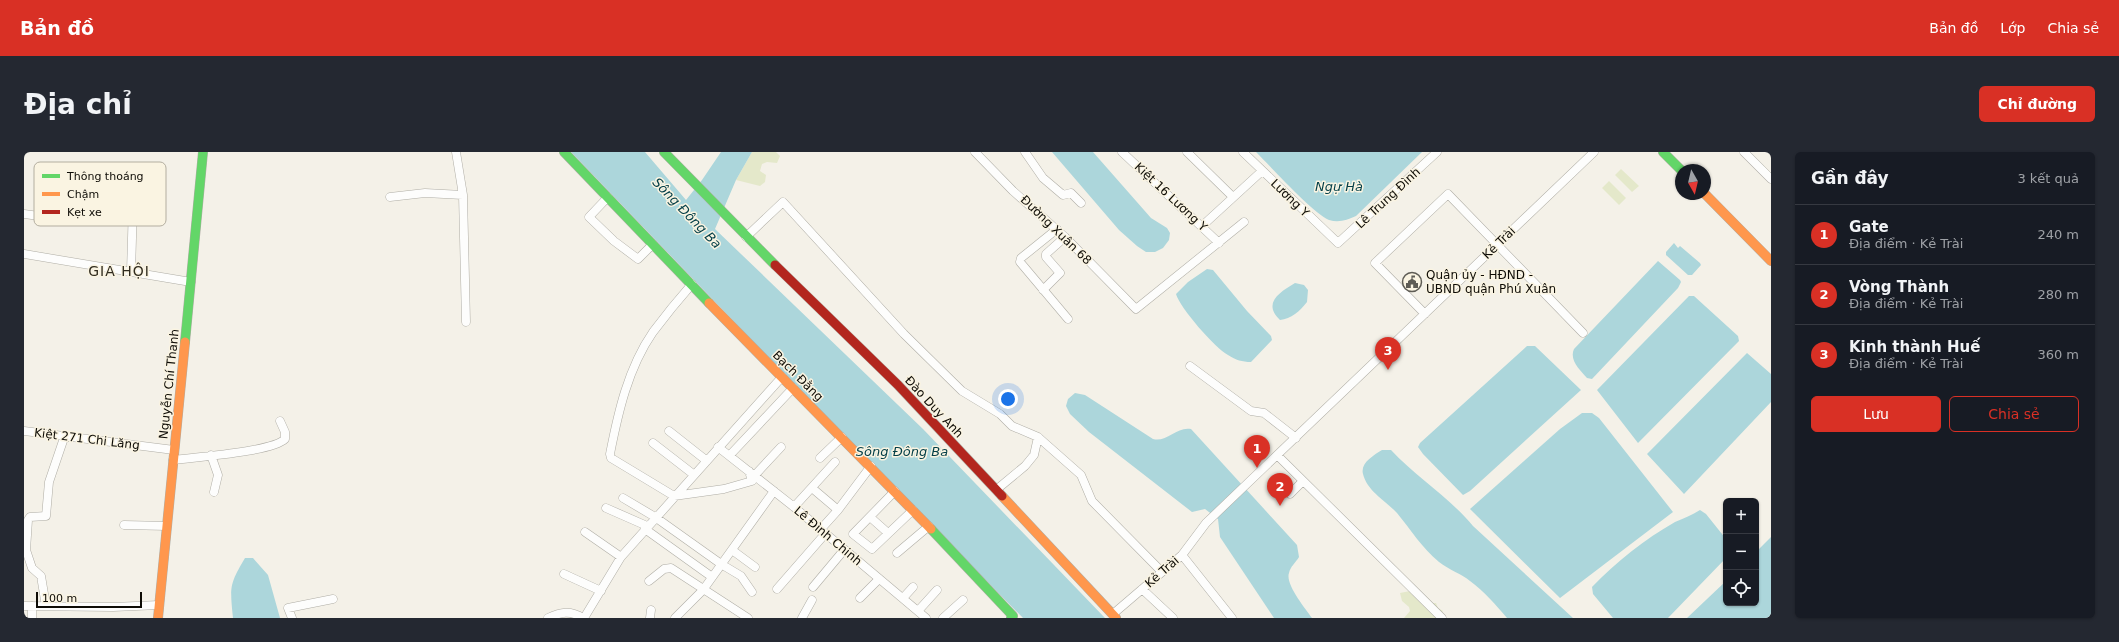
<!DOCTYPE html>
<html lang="vi">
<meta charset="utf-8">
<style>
body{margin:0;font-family:"DejaVu Sans",sans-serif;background:#242831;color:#f1f3f6}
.controls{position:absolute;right:12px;bottom:12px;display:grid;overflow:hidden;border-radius:6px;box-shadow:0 1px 3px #0004}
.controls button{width:36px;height:36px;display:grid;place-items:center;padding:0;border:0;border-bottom:1px solid #363941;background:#171b24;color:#f1f3f6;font:20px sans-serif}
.compass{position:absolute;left:1651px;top:12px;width:36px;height:36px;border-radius:50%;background:#171b24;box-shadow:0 1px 3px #0004;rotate:172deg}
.scale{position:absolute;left:12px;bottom:10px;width:106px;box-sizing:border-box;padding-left:4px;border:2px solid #0e0c06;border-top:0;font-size:11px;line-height:14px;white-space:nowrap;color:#0e0c06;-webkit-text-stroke:3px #faf4e2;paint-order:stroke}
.you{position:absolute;left:984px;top:247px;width:14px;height:14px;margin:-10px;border:3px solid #fff;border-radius:50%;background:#1a73e8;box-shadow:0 0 0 6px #1a73e833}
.badge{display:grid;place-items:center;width:26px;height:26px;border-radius:50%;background:#d93025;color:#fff;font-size:13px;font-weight:700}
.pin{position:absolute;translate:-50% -33px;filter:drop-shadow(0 1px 2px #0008)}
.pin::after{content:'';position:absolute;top:21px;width:14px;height:12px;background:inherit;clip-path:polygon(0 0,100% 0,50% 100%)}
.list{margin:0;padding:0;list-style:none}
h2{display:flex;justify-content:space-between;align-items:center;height:52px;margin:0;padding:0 16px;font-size:17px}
h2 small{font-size:13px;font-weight:400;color:#9ea1a6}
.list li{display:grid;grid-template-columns:26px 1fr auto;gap:12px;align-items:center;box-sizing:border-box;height:60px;padding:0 16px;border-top:1px solid #363941}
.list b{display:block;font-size:15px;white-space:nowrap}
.list p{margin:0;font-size:13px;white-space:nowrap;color:#9ea1a6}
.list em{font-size:13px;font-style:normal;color:#9ea1a6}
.actions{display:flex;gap:8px;padding:12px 16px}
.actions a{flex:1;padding:9px 0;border:1px solid #d93025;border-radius:6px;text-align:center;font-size:14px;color:#d93025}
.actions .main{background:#d93025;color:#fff}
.icon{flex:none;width:22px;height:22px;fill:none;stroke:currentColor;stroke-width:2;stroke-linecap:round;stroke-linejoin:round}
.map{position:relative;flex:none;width:1747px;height:466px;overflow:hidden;border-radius:6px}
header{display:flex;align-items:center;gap:24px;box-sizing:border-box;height:56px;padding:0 20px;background:#d93025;color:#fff}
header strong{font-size:19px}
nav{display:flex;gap:22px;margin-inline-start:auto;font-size:14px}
.intro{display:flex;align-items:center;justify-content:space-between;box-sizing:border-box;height:96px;padding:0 24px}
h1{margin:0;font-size:28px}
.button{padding:10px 18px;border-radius:6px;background:#d93025;color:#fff;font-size:14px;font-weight:700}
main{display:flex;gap:24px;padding:0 24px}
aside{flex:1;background:#171b24;border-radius:6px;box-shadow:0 1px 3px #0004}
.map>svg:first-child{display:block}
.green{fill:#e4e8ca}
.water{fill:#acd6db}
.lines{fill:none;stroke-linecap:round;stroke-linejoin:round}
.street-casing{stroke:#afada5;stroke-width:9}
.fast-casing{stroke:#afada5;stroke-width:10}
.slow-casing{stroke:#afada5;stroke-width:10}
.jam-casing{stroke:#afada5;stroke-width:10}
.street{stroke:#fdfdfc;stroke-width:8}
.fast{stroke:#63d668;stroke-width:9}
.slow{stroke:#ff974d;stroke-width:9}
.jam{stroke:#b3261e;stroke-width:9}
.labels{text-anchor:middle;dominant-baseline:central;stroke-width:3;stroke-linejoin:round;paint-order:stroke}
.street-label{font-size:12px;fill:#0e0c06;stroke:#faf4e2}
.poi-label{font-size:12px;fill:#0e0c06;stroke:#faf4e2;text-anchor:start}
.water-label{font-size:13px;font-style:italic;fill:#033f48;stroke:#faf4e2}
.quarter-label{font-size:14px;letter-spacing:1px;fill:#312c1f;stroke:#faf4e2}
.key{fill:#faf4e2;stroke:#b3aea0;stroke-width:1}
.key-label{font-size:11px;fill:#0e0c06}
</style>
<header>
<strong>Bản đồ</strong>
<nav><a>Bản đồ</a><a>Lớp</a><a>Chia sẻ</a></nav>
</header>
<div class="intro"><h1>Địa chỉ</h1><a class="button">Chỉ đường</a></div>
<main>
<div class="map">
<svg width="1747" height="466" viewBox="0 0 1747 466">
<rect width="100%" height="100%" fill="#f4f1e8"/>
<path class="green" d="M 728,0 L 752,0 L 756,4 L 753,11 L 743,10 L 738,12 L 736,19 L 742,23 L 741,30 L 736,34 L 712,28 Z
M 1597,17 L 1615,34 L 1608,40 L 1591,23 Z
M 1585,29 L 1602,46 L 1595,53 L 1578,36 Z
M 1386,439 L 1403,451 L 1412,451 L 1414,456 L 1419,459 L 1414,466 L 1380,466 L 1386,459 L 1385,455 L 1378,449 L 1376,441 Z"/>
<path class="water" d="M 547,0 L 621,0 L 662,48 L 678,28 L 697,0 L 728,0 L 712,28 L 691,77 L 899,277 L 1081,466 L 999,466 L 799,262 Z
M 1028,0 L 1069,0 L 1127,66 L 1143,76 L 1146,81 L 1145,88 L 1139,96 L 1131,100 L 1122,100 L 1113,94 L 1095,78 Z
M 1232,0 L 1398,0 L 1332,64 C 1323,68 1315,71 1305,68 C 1289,61 1247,15 1232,0 Z
M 1650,91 L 1654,96 L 1656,94 L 1676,111 L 1677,113 L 1668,123 L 1664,123 L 1642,103 L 1642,100 Z
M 1634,109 L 1656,128 L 1657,130 L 1654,136 L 1568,227 L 1563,226 C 1556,218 1545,208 1550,197 Z
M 1183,117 L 1189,118 L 1223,159 L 1247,184 L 1248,188 L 1227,210 C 1218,210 1212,208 1204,203 C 1191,196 1156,156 1152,142 L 1164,130 Z
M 1271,131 L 1280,133 L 1284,138 L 1283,150 C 1276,159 1267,167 1256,168 C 1238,151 1256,140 1271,131 Z
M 1665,144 L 1670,144 L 1714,184 L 1715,189 L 1614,291 L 1573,238 Z
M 1503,194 L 1511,194 L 1557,238 L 1446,339 L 1439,343 L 1399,302 L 1394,295 L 1396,291 Z
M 1723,201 L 1747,222 L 1747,250 L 1660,342 L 1623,302 Z
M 1051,241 L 1061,243 L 1129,287 C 1142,291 1153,274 1167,277 L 1273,393 L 1275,405 C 1272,410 1266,415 1265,421 C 1261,432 1281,456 1288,466 L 1250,466 L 1196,385 L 1194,367 L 1181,357 L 1168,360 L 1065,280 L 1046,262 L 1042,254 L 1044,247 Z
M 1558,261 L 1568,261 L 1575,266 L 1649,360 L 1536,446 L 1446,357 L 1536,277 Z
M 1358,298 L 1367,298 C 1392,325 1425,345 1449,374 L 1549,466 L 1483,466 C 1472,453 1460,439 1446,429 C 1438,422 1425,418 1415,410 C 1398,396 1387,378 1373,361 C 1362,349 1343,339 1339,322 C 1336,311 1350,303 1358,298 Z
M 1676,358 L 1682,362 L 1702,387 L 1702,406 L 1644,466 L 1589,466 L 1569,442 L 1568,435 C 1592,410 1621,387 1651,370 C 1660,366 1668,363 1676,358 Z
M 1747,385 L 1747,466 L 1663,466 L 1702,429 L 1702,451 L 1732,451 L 1732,400 Z
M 221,406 L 229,406 L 244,423 L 256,466 L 209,466 C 206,435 205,433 221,406 Z"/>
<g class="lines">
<defs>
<path id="street" d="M 432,0 L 439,43 L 442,170
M 951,0 L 989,39 L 1041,85 L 1112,157 L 1220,70
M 1001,0 L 1019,26 L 1039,43 L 1047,41 L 1057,51
M 1098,0 L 1195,91
M 1163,0 L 1209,45
M 1219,0 L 1314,91 L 1413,0
M 1720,0 L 1747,27
M 366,45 L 401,41 L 439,43
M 584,45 L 565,65 L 590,89 L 614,107 L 629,92
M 79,48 L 109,52 L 107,120
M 0,62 L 15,64
M 1178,74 L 1238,19
M 1033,77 L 997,106 L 996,110 L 1044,167
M 722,85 L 759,50 L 880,182 L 938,239 L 976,262 L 988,274 L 1014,285 L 1057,323 L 1068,349 L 1138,420
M 0,102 L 167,130
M 668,132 C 654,148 641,164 629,180 C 604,216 594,261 586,302 L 587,306 L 650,344 L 700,337 L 728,329 L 725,319
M 1019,138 L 1036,121 L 1022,105 L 1022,102 L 1041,85
M 1401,162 L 1351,111 L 1424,42 L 1559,181
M 1166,214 L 1227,259 L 1240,261 L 1272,286
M 0,279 L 150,298
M 645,279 L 683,309
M 629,291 L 669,322
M 694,295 L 770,355 L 902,466
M 187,303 L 194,323 L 190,340
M 706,303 L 769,236
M 1254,304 L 1418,466
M 796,306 L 818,285
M 149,308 C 171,305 248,300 261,287 L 261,280 L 256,269
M 731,323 L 757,295
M 788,336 L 814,358
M 972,338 L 1001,314 L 1010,303 L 1014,285
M 871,339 L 829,382 L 848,397 L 889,358
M 1266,342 L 1279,329
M 599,346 L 631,365 L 697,412 L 717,424 L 728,440
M 770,355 L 811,310
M 582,356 L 623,374
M 846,365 L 864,381
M 100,373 L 143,374
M 621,377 L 688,425
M 796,378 L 814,358 L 847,314
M 561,380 L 597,405
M 708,398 L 731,415
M 873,401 L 905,374
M 1158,403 L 1208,466
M 540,422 L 577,439
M 625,429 L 640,417 L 647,416 L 724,466
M 789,435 L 820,398
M 753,437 L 801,382
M 1118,437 L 1149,466
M 836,446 L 855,427
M 879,446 L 889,435
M 0,454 L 89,455 L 135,453
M 22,454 L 17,424 L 8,416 L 2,398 L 4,368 L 6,365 L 22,364 L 25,330 L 41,283
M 894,459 L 913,438
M 1089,462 L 1158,403 L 1182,371 L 1570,0
M 8,466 L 8,454
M 268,466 L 264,456 L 309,447
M 524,466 C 537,460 546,458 559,466
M 560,466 L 597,405 L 758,225
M 626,466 L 627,458
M 651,466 L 679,438 L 750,339
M 778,466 L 788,448
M 919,466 L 939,448"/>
<path id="fast" d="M 540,0 L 685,151
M 640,0 L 751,113
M 1639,0 L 1657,18
M 161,190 L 179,0
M 907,377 L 989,464 L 987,466"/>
<path id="slow" d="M 1681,42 L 1747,109
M 685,151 L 907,377
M 978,344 L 1092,466
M 134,466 L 161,190"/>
<path id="jam" d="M 751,113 L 874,233 L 978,344"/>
</defs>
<use href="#street" class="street-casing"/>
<use href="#fast" class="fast-casing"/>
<use href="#slow" class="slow-casing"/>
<use href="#jam" class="jam-casing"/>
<use href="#street" class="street"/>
<use href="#fast" class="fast"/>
<use href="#slow" class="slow"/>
<use href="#jam" class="jam"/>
</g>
<defs>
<symbol id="civic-ring" viewBox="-11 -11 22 22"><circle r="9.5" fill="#faf4e2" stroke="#5e5c55" stroke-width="1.5"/><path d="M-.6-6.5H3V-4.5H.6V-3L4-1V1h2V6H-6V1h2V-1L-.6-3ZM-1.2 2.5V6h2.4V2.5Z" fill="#5e5c55"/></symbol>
</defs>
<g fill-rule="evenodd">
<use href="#civic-ring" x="1377" y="119" width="22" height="22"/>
</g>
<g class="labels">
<g class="street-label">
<text transform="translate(1147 45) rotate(43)">Kiệt 16 Lương Y</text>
<text transform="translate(1266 46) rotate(44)">Lương Y</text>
<text transform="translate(1364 46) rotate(-43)">Lê Trung Đình</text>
<text transform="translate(1032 78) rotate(44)">Đường Xuân 68</text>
<text transform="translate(1475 91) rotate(-44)">Kẻ Trài</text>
<text transform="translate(774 224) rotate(45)">Bạch Đằng</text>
<text transform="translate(145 232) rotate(-84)">Nguyễn Chí Thanh</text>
<text transform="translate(910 255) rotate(47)">Đào Duy Anh</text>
<text transform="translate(63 287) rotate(7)">Kiệt 271 Chi Lăng</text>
<text transform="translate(804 384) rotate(40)">Lê Đình Chinh</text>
<text transform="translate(1138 420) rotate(-41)">Kẻ Trài</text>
</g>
<g class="poi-label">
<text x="1402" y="123">Quận ủy - HĐND -<tspan x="1402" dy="14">UBND quận Phú Xuân</tspan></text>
</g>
<g class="water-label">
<text x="1315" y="34">Ngự Hà</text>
<text transform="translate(663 61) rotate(46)">Sông Đông Ba</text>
<text x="878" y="299">Sông Đông Ba</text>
</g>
<g class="quarter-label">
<text x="95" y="119">GIA HỘI</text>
</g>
</g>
<rect x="10" y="10" width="132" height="64" rx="6" class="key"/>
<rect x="18" y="22" width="18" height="4" fill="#63d668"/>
<rect x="18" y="40" width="18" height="4" fill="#ff974d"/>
<rect x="18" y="58" width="18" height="4" fill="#b3261e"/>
<g class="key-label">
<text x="43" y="28">Thông thoáng</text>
<text x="43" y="46">Chậm</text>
<text x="43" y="64">Kẹt xe</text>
</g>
</svg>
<div class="controls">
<button>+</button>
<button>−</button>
<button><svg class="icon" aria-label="locate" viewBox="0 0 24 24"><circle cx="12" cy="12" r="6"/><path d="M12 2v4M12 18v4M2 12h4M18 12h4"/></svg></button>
</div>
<svg class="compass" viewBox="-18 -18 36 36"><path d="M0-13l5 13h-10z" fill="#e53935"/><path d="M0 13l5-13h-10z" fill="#9ea1a6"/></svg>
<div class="scale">100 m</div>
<div class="you"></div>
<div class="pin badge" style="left:1233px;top:316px">1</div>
<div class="pin badge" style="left:1256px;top:354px">2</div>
<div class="pin badge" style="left:1364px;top:218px">3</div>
</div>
<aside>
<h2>Gần đây<small>3 kết quả</small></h2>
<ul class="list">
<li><span class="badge">1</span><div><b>Gate</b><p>Địa điểm · Kẻ Trài</p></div><em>240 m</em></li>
<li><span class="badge">2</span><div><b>Vòng Thành</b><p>Địa điểm · Kẻ Trài</p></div><em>280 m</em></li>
<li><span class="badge">3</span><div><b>Kinh thành Huế</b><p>Địa điểm · Kẻ Trài</p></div><em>360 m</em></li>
</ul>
<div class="actions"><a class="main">Lưu</a><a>Chia sẻ</a></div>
</aside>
</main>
